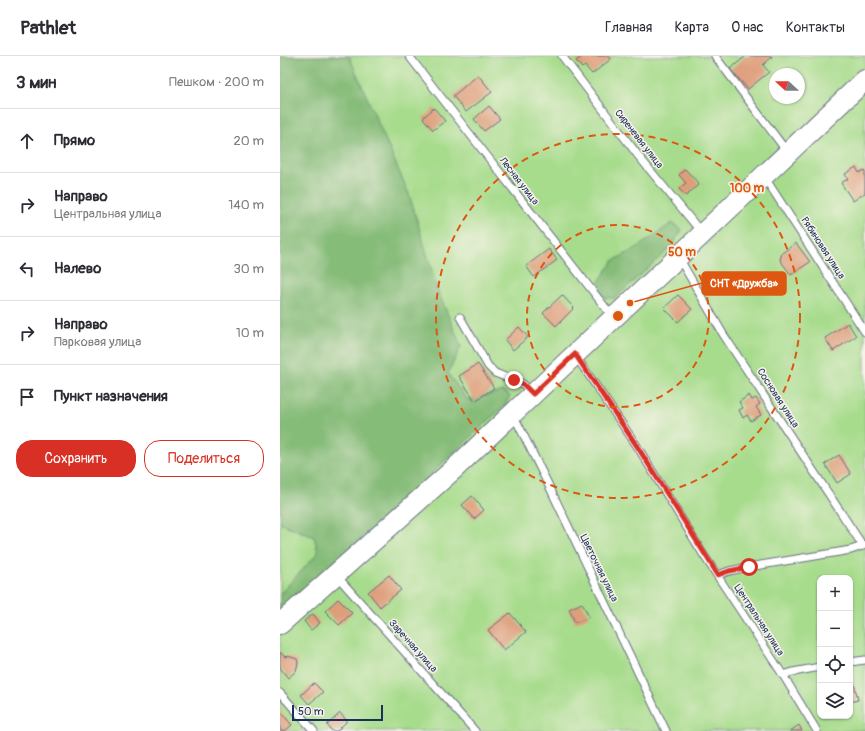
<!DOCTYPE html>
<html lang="ru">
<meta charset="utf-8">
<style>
body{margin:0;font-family:Pangolin,sans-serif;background:#f2f2f3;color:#2b2b33}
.controls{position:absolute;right:12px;bottom:12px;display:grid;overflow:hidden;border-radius:8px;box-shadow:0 1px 3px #0004}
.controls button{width:36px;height:36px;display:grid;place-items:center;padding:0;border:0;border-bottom:1px solid #e1e1e2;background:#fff;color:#2b2b33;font:20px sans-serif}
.compass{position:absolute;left:489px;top:12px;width:36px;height:36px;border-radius:50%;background:#fff;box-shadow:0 1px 3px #0004;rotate:291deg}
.scale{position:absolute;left:12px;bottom:10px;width:91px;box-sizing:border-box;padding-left:4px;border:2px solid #1b2f5e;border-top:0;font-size:11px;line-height:14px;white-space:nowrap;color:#1b2f5e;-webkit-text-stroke:3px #f7f3e8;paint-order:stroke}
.stop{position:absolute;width:12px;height:12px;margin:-9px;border:3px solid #d93025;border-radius:50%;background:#fff}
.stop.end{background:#d93025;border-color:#fff;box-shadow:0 1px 4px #0008}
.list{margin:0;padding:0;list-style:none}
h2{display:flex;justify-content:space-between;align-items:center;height:52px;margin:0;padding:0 16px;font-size:17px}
h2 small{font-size:13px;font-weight:400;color:#7c7c81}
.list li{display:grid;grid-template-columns:26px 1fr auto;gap:12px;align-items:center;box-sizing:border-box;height:64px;padding:0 16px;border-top:1px solid #e1e1e2}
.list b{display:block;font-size:15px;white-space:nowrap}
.list p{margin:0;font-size:13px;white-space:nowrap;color:#7c7c81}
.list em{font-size:13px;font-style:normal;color:#7c7c81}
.actions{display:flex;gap:8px;padding:12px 16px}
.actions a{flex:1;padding:9px 0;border:1px solid #d93025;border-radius:16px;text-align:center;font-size:14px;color:#d93025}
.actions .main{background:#d93025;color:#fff}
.icon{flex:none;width:22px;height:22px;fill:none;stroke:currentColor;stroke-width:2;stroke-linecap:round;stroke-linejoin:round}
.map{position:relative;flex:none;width:585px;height:675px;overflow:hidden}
header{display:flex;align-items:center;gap:24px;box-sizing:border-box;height:56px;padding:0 20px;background:#fff;border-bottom:1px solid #e1e1e2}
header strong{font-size:19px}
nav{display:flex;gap:22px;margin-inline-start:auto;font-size:14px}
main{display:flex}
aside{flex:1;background:#fff}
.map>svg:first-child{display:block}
.green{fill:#a7dc8c;stroke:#618675;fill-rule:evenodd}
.forest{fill:#85bc78;stroke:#50766b}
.building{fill:#de9e7a}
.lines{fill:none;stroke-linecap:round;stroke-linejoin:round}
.lane-casing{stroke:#676d83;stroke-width:9}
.secondary-casing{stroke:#676d83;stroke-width:22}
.lane{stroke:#fff;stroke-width:7}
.secondary{stroke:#fff;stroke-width:20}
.route{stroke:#d93025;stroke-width:5}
.ring{fill:none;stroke:#de5710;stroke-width:2;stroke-dasharray:7 5}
.labels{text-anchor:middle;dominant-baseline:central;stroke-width:3;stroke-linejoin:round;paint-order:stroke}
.street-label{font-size:10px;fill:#1b2f5e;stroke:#f7f3e8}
.centre{fill:#de5710;stroke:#f7f3e8;stroke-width:2}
.ring-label{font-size:12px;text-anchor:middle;font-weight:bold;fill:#de5710;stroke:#f7f3e8;stroke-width:3;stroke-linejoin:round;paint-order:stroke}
.leader{fill:none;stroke:#de5710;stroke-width:1.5}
.callout-dot{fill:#de5710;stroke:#f7f3e8;stroke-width:1.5}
.callout{fill:#de5710;stroke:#de5710;stroke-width:1.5}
.callout-label{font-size:11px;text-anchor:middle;font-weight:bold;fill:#fff}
</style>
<header>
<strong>Pathlet</strong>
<nav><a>Главная</a><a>Карта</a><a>О нас</a><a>Контакты</a></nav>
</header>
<main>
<aside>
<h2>3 мин<small>Пешком · 200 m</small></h2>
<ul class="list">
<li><svg class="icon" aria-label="ahead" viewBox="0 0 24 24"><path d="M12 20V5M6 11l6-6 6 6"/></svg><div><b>Прямо</b></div><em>20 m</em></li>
<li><svg class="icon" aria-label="right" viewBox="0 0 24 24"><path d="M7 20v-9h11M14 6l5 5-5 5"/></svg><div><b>Направо</b><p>Центральная улица</p></div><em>140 m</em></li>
<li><svg class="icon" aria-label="left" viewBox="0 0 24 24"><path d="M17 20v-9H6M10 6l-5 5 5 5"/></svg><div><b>Налево</b></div><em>30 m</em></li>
<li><svg class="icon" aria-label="right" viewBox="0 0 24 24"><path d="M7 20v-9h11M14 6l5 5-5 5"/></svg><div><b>Направо</b><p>Парковая улица</p></div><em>10 m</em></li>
<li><svg class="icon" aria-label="arrive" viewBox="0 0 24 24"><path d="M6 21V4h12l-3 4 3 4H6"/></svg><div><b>Пункт назначения</b></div></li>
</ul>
<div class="actions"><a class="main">Сохранить</a><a>Поделиться</a></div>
</aside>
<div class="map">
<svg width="585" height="675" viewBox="0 0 585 675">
<rect width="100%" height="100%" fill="#f7f3e8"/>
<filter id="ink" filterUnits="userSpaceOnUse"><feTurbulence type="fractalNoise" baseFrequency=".025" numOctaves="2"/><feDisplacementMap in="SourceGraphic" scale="8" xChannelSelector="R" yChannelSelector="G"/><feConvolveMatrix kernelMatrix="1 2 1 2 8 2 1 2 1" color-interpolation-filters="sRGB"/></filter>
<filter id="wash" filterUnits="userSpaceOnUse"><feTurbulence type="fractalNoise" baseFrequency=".012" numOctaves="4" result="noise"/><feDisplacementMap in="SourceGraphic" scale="16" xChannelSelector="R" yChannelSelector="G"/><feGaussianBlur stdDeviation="0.9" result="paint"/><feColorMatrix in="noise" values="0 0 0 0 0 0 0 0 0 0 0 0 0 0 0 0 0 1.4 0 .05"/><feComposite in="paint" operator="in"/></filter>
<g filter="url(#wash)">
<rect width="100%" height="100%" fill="#f5e1c8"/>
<path class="green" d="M 43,0 L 585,0 L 585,675 L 0,675 L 0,467 L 34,481 ZM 495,18 L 519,18 L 519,42 L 495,42 ZM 540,522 L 570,522 L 570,660 L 540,660 Z"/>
<path class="forest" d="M 0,0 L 69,0 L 129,138 L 158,235 L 181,290 L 168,318 L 188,344 L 223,335 L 230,340 L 224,350 L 70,493 L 0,553 L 0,538 L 38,497 L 34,481 L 0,467 Z
M 392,167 L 402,174 L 389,193 L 335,242 L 324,242 L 317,235 L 318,227 L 333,205 L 358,191 Z"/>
<g id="blocks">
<path class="building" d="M 303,0 L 329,0 L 331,3 L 312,18 L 305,10 L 302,12 L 296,5 Z
M 466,0 L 491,0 L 492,1 L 483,9 L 489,16 L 468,33 L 450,13 Z
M 198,19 L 212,36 L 186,56 L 173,40 Z
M 209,50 L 220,63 L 204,75 L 194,63 Z
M 154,52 L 165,65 L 153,74 L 143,62 Z
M 576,111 L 579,117 L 584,114 L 585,115 L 585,137 L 573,145 L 561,127 L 568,123 L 565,118 Z
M 405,113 L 419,128 L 406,140 L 399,133 L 406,127 L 399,119 Z
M 516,187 L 530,206 L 511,219 L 500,204 L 502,197 Z
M 269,193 L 277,204 L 254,221 L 246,210 Z
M 282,239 L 294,252 L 276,270 L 263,257 Z
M 398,239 L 412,253 L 398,266 L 384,252 Z
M 568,267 L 576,280 L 553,295 L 545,282 Z
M 239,271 L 248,281 L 233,294 L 225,284 Z
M 198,308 L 214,332 L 195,345 L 179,320 Z
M 469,339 L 472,344 L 476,342 L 480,348 L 476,351 L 481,359 L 471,365 L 467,359 L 463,362 L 459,354 L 463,352 L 459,346 Z
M 559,399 L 571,418 L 557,427 L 545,408 Z
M 192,440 L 204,454 L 194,463 L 182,449 Z
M 109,519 L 121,534 L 100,551 L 88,536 Z
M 58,543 L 72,557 L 59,569 L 45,555 Z
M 302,547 L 309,561 L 295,567 L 289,553 Z
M 230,557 L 246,576 L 224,594 L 208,574 Z
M 33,558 L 40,567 L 31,574 L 24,565 Z
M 0,596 L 5,601 L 8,600 L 17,603 L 18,607 L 16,615 L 8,622 L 0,612 Z
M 34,627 L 43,636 L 29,648 L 21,639 Z
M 574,627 L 578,644 L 570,646 L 570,628 Z
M 0,655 L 12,669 L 5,675 L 0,675 Z
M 60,657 L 67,665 L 57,675 L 52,675 L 47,669 Z
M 519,669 L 522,675 L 510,675 Z"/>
</g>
</g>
<g filter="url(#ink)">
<use href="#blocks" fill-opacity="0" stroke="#676d83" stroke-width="1"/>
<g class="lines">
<defs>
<path id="lane" d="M 129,0 L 332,260
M 282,0 L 360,102 L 422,177
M 435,0 L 508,97
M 485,122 L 585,276
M 399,202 L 443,278 L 583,490
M 180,261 L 208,310 L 215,317 L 243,328 L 252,337
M 295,299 L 357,390 L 423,498 L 503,619 L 537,675
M 233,358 L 271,434 L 354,608 L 386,675
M 56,519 L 195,675
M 438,519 L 449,515 L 469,511 L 571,494 L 585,489
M 570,606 L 585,604
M 503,619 L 513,616 L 540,611
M 0,637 L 34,675"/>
<path id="secondary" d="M 0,568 L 174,413 L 585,24"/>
</defs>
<use href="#lane" class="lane-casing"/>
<use href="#secondary" class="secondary-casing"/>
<use href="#lane" class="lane"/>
<use href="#secondary" class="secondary"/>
</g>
</g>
<g class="lines" filter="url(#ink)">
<path class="route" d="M 234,324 L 243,328 L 253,338 L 295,298 L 357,390 L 438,519 L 449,515 L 469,511"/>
</g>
<g class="ring">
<circle cx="338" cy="260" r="91"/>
<circle cx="338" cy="260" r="182"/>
</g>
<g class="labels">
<g class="street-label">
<text transform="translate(359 83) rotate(52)">Сиреневая улица</text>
<text transform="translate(239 125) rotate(52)">Лесная улица</text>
<text transform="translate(543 192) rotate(57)">Рябиновая улица</text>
<text transform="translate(498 342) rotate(57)">Сосновая улица</text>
<text transform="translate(319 512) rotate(64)">Цветочная улица</text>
<text transform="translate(479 564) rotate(57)">Центральная улица</text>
<text transform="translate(133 590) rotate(48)">Заречная улица</text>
</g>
</g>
<circle cx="338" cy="260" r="6" class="centre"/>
<g class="ring-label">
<text x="467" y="136">100 m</text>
<text x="402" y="200">50 m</text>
</g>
<path class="leader" d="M350 247L422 227"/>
<circle class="callout-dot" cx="350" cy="247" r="4"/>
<rect class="callout" x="422" y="216" width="84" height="23" rx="4"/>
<g class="callout-label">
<text x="464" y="231">СНТ «Дружба»</text>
</g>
</svg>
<div class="controls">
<button>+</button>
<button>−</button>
<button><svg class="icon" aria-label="locate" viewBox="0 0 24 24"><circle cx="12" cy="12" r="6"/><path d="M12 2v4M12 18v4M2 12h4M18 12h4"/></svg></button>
<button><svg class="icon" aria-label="layers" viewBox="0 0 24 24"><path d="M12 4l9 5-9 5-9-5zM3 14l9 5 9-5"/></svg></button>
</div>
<svg class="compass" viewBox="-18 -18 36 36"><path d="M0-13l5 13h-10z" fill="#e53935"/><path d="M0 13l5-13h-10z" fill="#7c7c81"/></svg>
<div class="scale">50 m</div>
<div class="stop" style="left:469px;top:511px"></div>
<div class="stop end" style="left:234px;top:324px"></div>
</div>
</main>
